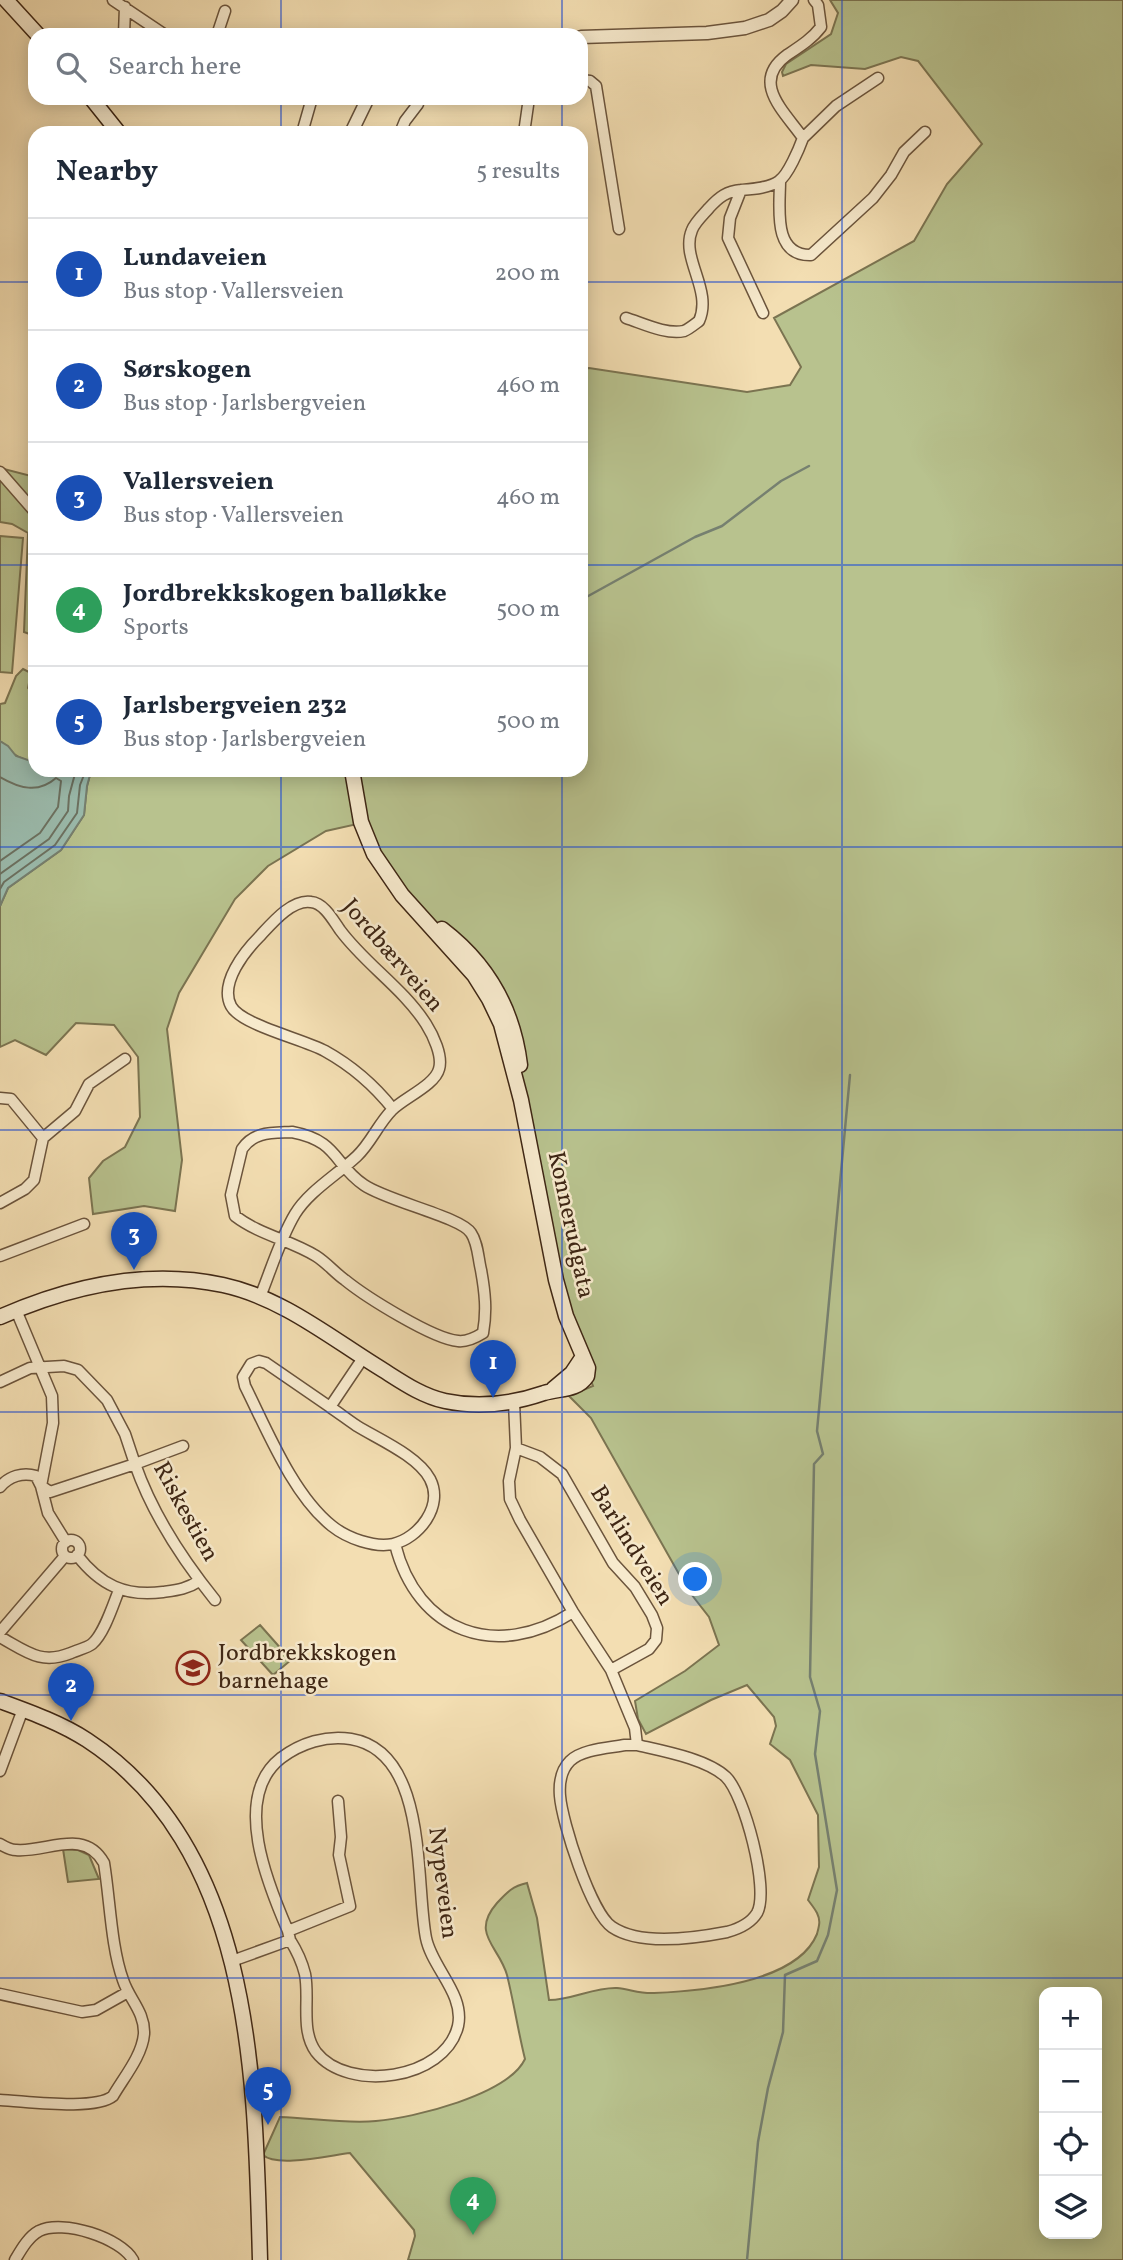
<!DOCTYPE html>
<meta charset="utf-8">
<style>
body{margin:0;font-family:Vollkorn,serif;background:#f6f6f7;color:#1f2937}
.controls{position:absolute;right:21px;bottom:21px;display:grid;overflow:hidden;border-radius:14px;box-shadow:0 4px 18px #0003}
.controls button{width:63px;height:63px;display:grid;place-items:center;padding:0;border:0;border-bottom:2px solid #e0e1e3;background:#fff;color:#1f2937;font:35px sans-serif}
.you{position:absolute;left:696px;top:1580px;width:24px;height:24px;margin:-18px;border:5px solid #fff;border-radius:50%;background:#1a73e8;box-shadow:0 0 0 10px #1a73e833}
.badge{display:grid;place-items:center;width:46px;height:46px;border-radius:50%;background:#2563eb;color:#fff;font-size:23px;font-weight:700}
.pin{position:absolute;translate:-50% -58px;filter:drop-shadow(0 2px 4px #0008)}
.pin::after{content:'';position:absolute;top:37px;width:24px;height:21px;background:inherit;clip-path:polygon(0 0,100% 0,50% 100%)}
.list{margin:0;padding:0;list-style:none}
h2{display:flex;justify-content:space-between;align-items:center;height:91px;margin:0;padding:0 28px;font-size:30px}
h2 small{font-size:23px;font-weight:400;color:#747a83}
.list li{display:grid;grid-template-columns:46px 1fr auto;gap:21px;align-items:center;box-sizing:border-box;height:112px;padding:0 28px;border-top:2px solid #e0e1e3}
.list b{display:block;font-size:26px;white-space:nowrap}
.list p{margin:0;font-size:23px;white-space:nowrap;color:#747a83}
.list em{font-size:23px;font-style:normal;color:#747a83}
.icon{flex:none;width:38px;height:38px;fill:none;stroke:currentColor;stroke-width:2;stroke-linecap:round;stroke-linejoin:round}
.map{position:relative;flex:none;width:1123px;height:2260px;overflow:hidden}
.search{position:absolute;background:#fff;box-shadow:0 4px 18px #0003;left:28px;top:28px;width:560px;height:77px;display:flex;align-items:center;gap:18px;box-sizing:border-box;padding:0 24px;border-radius:21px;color:#747a83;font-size:26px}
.panel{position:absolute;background:#fff;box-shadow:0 4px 18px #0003;left:28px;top:126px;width:560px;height:651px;border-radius:21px}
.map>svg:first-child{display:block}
.green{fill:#b8c28e;stroke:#7b7451;stroke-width:2;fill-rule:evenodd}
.water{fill:#9bbcae;stroke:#768070;stroke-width:2}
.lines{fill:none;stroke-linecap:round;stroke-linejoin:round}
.shore{stroke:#6c7161;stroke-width:2}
.stream{stroke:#768070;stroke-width:2.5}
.minor-casing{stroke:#6b543c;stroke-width:13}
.tertiary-casing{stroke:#6b543c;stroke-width:15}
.secondary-casing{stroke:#3e2614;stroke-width:17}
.minor{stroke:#f7eacd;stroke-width:10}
.tertiary{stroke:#f7eacd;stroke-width:12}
.secondary{stroke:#f7eacd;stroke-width:14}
.grid{fill:none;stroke:#1d4ed8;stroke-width:2;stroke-opacity:0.55}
.labels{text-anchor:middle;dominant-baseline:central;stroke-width:5;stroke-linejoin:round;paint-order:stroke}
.street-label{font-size:24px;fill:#3e2614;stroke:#f7eacd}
.poi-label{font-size:24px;fill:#3e2614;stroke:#f7eacd;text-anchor:start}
</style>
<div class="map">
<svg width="1123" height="2260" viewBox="0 0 1123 2260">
<rect width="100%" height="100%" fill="#f3deb2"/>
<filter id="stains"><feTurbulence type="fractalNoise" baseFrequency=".00286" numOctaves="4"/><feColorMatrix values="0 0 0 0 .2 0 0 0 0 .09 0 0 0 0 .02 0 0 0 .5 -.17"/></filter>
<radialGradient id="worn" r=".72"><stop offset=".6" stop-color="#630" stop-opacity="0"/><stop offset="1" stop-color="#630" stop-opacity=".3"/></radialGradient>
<path class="green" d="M 830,0 L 1123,0 L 1123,2260 L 408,2260 L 415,2236 L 414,2230 L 350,2153 C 331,2155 277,2168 263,2155 L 280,2117 C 311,2118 346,2124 376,2121 C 413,2118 508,2095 525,2059 C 518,2031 514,2003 507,1975 C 499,1946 470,1934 497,1903 C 507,1892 513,1886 527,1883 L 537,1918 L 549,2000 C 572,2000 594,1987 617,1988 C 629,1989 641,1994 654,1993 C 700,1991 797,1983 817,1934 C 819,1926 821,1921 817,1913 C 815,1909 811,1904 808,1900 L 819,1867 L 818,1815 L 790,1760 L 770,1744 L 776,1726 L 774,1717 L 747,1685 L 711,1700 L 646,1734 L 638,1719 L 635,1701 L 685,1671 L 719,1645 L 709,1617 L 688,1590 L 591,1418 L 569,1396 L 593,1386 L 563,1308 L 506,1022 L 417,910 L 357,824 L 326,831 L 268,866 L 235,899 L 179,993 L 167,1029 L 182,1160 L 175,1211 L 144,1206 L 93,1214 L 89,1178 L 103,1161 L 125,1147 L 140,1117 L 138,1057 L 114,1025 L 76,1023 L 46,1055 L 15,1040 L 0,1047 L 0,906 L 8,888 L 61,850 L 84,815 L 87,786 L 90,775 L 96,770 L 581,770 L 581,369 L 589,368 L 747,392 L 790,385 L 801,367 L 774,318 L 914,241 L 947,184 L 982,144 L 918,61 L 901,57 L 865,69 L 811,65 L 783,76 L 782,72 L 786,64 L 831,34 L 838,13 ZM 1044,1992 L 1097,1992 L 1097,2234 L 1044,2234 Z
M 0,468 L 35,477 L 35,636 L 24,632 L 28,533 L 12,524 L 0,522 Z
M 0,536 L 23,538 L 12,673 L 0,672 Z
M 23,669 L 31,673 L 28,688 L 35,696 L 35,767 C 29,758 21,760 14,754 C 9,749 6,745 0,741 L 0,704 L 5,703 L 16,676 Z
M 260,1625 L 291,1660 L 273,1675 L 241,1640 Z
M 63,1849 L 78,1850 L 89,1855 L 99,1879 L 68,1882 Z"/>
<path class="water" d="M 0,741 L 8,746 L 16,756 L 31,761 L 35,770 L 42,772 L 48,770 L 96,770 L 90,775 L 87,786 L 84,815 L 61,850 L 8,888 L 0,906 Z"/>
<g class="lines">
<path class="shore" d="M 0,777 C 19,788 38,794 56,778 L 61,781 L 58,807 L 40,833 L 0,861
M 0,874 L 49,839 L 68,811 L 69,796 L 76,770
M 0,889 L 4,882 L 55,845 L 77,813 L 80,785 L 86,770"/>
<path class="stream" d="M 581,600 L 695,537 L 722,526 L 781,481 L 809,466
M 31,764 L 35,755
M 747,2260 L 758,2142 L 768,2088 L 783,2032 L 785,1975 L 817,1961 L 828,1935 L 837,1890 L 815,1754 L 820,1711 L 810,1677 L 814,1464 L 823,1454 L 817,1431 L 850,1075"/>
<defs>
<path id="minor" d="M 113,0 L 165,35
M 124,35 L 125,7
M 217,35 L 225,11
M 581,80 L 590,81 L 596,86 L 619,229
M 302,133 L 312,98
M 400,133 L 405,121 L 418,104
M 524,133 L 529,98
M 803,138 L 836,106 L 878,78
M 780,181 C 780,207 772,256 811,255 L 873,198 L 891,175 L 904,152 L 925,132
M 763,313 L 728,238 L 730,218 L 741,190 C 753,189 769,188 779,181 C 788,175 799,149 803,138 C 784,111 750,82 787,55 C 799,47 812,39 821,27 L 818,5 L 814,0
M 626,318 C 642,323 666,335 684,331 C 689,329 695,324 699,321 C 713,290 680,258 692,230 C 695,222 704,214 709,208 C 719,197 727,191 741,190
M 0,472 L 35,512
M 0,1098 L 11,1099 L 43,1138
M 292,1132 C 339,1141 333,1164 364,1185 C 387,1201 461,1217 471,1233 C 478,1243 478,1258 481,1270 C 485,1292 487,1311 483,1333 C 475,1338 467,1342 458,1341 C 433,1339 366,1297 345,1280 C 335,1273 327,1263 316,1256 C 290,1240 260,1235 235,1216 L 231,1195 L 242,1149 C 254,1131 273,1133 292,1132 Z
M 0,1203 L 25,1189 L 34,1180 L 43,1138 L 75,1111 L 89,1084 L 125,1059
M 0,1256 L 84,1224
M 260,1297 C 271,1270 280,1239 295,1214 C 309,1191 337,1175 357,1156 C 371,1143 378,1124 392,1110 C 404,1098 435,1085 439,1069 C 443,1056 433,1035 426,1024 C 403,988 365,964 340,930 C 333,920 324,903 311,902 C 292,899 272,923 260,936 C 245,951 219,983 231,1006 C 241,1025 303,1039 325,1051 C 352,1066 374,1085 393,1109
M 16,1310 L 52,1396 L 53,1423 L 41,1486 L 48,1513 L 66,1542
M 0,1382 L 30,1368 L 64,1366 L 78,1370 L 107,1400 L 125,1434 L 135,1464 L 183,1446
M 514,1402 L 516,1448 L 509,1481 L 510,1499 L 520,1520 L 573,1612 L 611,1670 L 635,1728 L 637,1745
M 330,1407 C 339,1413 348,1420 357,1426 C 378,1439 418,1456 430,1479 C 444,1506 419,1538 393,1544 C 374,1548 347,1538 332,1526 C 293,1495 267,1430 245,1386 L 243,1377 L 251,1364 L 259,1361 L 266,1363 L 330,1407 L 363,1358
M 516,1448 L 540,1457 L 562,1474 L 613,1563 L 635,1587 L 652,1615 L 657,1628 L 656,1640 L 649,1649 L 611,1670
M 0,1487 C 9,1476 23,1472 36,1476 L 41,1486 L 50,1492 L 135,1464 C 152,1513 182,1559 215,1600
M62 1549a9 9 0 1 1 18 0a9 9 0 1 1-18 0Z
M 395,1544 C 417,1633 497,1661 573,1612
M 77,1555 C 100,1585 125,1597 163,1592 C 177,1590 187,1589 199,1581
M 0,1632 L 65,1556
M 0,1637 C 27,1652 41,1665 71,1653 C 77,1650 87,1648 92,1644 C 104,1634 113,1605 119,1590
M 625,1745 L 637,1745 C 663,1751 707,1759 726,1777 C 744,1794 770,1890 757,1913 C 751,1923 738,1929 727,1932 C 696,1938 640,1946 612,1927 C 591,1913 562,1822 560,1796 C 559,1784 561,1770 570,1761 C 582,1749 609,1748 625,1745 Z
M 0,1771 L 23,1709
M 0,1844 C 5,1847 10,1850 16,1850 C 46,1853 84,1827 104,1863 C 110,1899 111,1947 123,1980 C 129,1999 145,2012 144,2034 C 142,2056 124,2077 113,2096 C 95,2111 26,2101 0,2100
M 288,1931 C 268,1885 231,1797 281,1758 C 301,1743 326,1735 351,1739 C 429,1752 415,1883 426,1938 C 432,1968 465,1994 458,2026 C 445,2080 348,2093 316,2052 C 300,2030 310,1999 305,1974 C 302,1962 297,1951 290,1940
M 232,1961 L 290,1940 L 288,1931 L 350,1906 L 339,1855 L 341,1837 L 338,1801
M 0,1994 L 82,2012 L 96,2010 L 128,1992
M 15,2260 C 21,2250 28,2237 39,2231 C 63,2219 121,2238 133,2260"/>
<path id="tertiary" d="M 581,37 L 707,33 L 745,28 L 769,20 L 782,11 L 792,0
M 351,133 L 368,98"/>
<path id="secondary" d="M 6,0 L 38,35
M 91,98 L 119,133
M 442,929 C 488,964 513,1008 520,1065
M 0,1317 C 70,1286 148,1269 223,1285 C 283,1298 332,1339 383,1370 C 402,1382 422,1396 445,1401 C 478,1408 512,1404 544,1393 C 560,1388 577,1391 587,1376 L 588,1368 L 566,1316 L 556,1280 L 521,1100 L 501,1024 L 489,999 L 474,975 L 402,895 L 374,854 L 361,822 L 352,770
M 553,1389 L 572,1373 L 582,1358
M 0,1701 C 30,1712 61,1723 87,1740 C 255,1850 255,2082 260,2260"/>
</defs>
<use href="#minor" class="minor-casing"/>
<use href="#tertiary" class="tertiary-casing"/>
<use href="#secondary" class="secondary-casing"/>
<use href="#minor" class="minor"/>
<use href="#tertiary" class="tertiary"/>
<use href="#secondary" class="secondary"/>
</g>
<path class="grid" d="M 281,0 L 281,35M 562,0 L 562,35M 842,0 L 842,2260M 281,98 L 281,133M 562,98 L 562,133M 0,282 L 35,282M 581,282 L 1123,282M 0,565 L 35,565M 581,565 L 1123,565M 281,770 L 281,2260M 562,770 L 562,2260M 0,847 L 1123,847M 0,1130 L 1123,1130M 0,1412 L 1123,1412M 0,1695 L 1123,1695M 0,1978 L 1123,1978"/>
<defs>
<symbol id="school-ring" viewBox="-11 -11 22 22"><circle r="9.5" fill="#f7eacd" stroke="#8f2418" stroke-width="1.5"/><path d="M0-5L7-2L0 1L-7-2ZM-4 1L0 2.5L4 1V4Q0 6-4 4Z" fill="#8f2418"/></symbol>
</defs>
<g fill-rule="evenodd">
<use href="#school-ring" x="174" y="1649" width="38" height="38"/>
</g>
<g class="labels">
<g class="street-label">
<text transform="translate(392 956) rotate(49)">Jordbærveien</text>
<text transform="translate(570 1225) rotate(78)">Konnerudgata</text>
<text transform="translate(185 1512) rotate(61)">Riskestien</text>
<text transform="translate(631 1546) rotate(58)">Barlindveien</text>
<text transform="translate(442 1883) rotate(83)">Nypeveien</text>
</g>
<g class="poi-label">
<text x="218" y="1654">Jordbrekkskogen<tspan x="218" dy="28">barnehage</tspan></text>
</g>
</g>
<rect width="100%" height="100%" filter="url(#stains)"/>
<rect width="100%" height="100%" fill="url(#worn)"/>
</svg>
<div class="controls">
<button>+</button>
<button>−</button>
<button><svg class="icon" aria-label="locate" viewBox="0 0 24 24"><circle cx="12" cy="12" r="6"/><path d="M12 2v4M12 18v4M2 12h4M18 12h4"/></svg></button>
<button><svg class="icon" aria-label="layers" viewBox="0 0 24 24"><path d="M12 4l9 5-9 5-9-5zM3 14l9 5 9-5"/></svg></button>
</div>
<div class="you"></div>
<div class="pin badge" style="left:493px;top:1398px;background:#1a4fb4">1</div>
<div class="pin badge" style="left:71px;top:1721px;background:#1a4fb4">2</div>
<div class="pin badge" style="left:134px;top:1270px;background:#1a4fb4">3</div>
<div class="pin badge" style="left:473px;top:2235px;background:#2e9e5b">4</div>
<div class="pin badge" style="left:268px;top:2125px;background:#1a4fb4">5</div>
<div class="search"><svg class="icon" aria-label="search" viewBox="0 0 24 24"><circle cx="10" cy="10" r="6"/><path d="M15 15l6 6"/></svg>Search here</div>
<section class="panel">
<h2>Nearby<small>5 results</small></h2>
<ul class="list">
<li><span class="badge" style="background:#1a4fb4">1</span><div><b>Lundaveien</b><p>Bus stop · Vallersveien</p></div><em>200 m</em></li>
<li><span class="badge" style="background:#1a4fb4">2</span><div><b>Sørskogen</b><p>Bus stop · Jarlsbergveien</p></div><em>460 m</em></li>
<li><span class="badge" style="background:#1a4fb4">3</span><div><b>Vallersveien</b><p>Bus stop · Vallersveien</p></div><em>460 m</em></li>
<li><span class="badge" style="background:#2e9e5b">4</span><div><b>Jordbrekkskogen balløkke</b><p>Sports</p></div><em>500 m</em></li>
<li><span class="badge" style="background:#1a4fb4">5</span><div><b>Jarlsbergveien 232</b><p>Bus stop · Jarlsbergveien</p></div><em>500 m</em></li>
</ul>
</section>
</div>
